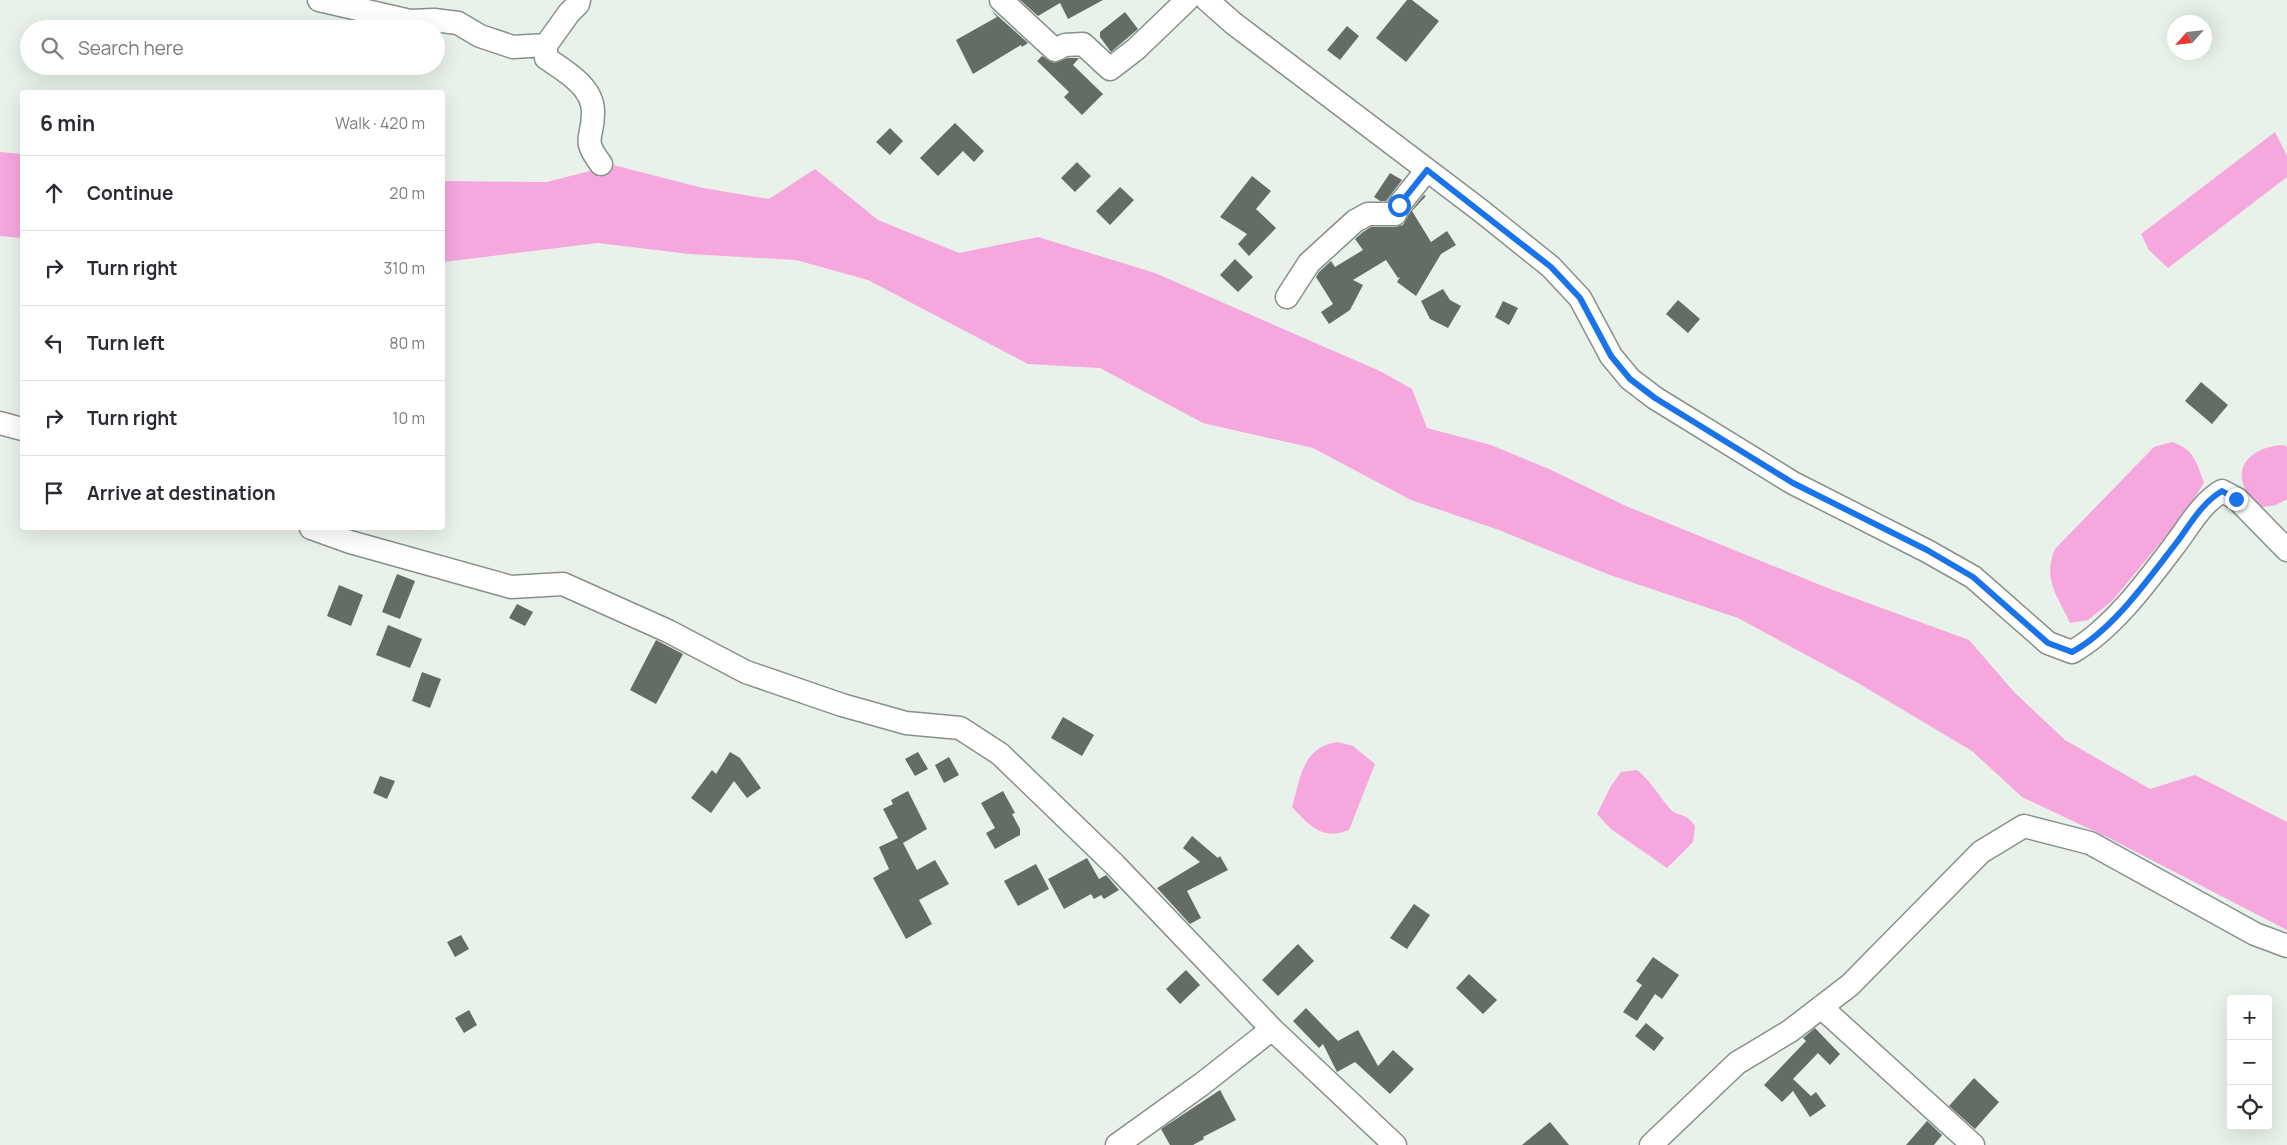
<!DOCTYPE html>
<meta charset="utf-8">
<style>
body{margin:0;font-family:Manrope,sans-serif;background:#f2f2f3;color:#2b2b33}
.controls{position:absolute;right:15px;bottom:15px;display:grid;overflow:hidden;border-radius:5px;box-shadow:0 5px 20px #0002}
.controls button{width:45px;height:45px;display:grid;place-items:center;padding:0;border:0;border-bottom:1px solid #e1e1e2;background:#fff;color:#2b2b33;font:25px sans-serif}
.compass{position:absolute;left:2167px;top:15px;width:45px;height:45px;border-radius:50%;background:#fff;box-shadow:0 5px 20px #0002;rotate:243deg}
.stop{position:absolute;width:15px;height:15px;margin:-11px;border:4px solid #1a73e8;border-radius:50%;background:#fff}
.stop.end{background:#1a73e8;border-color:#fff;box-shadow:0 1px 5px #0008}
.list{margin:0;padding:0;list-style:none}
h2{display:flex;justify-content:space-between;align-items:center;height:65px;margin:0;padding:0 20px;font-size:21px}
h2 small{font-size:16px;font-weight:400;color:#7c7c81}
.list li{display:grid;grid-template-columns:32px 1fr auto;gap:15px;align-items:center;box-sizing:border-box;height:75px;padding:0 20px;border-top:1px solid #e1e1e2}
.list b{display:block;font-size:19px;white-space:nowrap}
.list em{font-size:16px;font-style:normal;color:#7c7c81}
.icon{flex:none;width:28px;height:28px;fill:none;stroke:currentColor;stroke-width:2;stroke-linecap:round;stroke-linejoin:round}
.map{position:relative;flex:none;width:2287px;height:1145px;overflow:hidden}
.search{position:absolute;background:#fff;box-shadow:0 5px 20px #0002;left:20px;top:20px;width:425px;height:55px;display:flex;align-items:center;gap:12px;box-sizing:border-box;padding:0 18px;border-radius:28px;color:#7c7c81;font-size:19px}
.panel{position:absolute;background:#fff;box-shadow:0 5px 20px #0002;left:20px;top:90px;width:425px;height:440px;border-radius:5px}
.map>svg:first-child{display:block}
.water{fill:#f6a7de}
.building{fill:#646c66}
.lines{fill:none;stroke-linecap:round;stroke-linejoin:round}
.minor-casing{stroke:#88908a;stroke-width:25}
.minor{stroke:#fff;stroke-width:22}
.route{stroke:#1a73e8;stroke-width:6}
</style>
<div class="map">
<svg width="2287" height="1145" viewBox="0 0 2287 1145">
<rect width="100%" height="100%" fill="#e8f1ea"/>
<path class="water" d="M 2275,132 L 2287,156 L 2287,177 L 2168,268 L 2149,250 L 2141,234 Z
M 0,152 L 22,154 L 22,238 L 0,236 Z
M 613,165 L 703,188 L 769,199 L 815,169 L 878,220 L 959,253 L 1038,237 L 1155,273 L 1382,372 L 1412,389 L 1427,428 L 1491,445 L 1549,469 L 1626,506 L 1830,589 L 1969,640 L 2015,693 L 2065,740 L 2150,789 L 2195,775 L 2287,822 L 2287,930 L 2111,839 L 2022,797 L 1972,751 L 1858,683 L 1738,618 L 1610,575 L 1499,530 L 1411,500 L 1313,448 L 1203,423 L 1100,368 L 1028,364 L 868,280 L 796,260 L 689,254 L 598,243 L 443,262 L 442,181 L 547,182 Z
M 2172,442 C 2194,449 2197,463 2204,483 L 2184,514 L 2112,601 L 2088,620 L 2070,623 C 2058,596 2042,579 2055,549 L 2154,447 Z
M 2283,445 L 2287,447 L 2287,499 L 2276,505 L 2262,507 C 2258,504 2253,501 2249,497 C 2246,494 2245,490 2244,486 C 2234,460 2260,446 2283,445 Z
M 1337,742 L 1353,746 L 1375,764 L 1349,830 C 1322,841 1309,825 1292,807 C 1301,777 1302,748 1337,742 Z
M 1637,770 C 1652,782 1658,795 1670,809 C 1677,817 1685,811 1695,826 L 1693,842 L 1667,868 L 1611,829 L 1597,814 L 1611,786 L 1621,772 Z"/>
<path class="building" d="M 1020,0 L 1103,0 L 1068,19 L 1060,3 L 1038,16 Z
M 1407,0 L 1412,0 L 1439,21 L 1406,62 L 1376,38 Z
M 991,10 L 1028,43 L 1022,47 L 1021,45 L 973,74 L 956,40 L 997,17 Z
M 1125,12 L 1138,29 L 1111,52 L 1100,37 L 1100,32 Z
M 1347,26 L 1359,36 L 1340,60 L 1327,50 Z
M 1042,56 L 1054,63 L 1068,58 L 1079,58 L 1073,65 L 1103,94 L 1082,115 L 1064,97 L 1069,92 L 1037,61 Z
M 955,123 L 984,151 L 974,162 L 963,151 L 938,176 L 920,158 Z
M 890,128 L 903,141 L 890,155 L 876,142 Z
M 1077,162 L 1091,176 L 1075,192 L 1061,178 Z
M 1390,173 L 1402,180 L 1386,201 L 1380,201 L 1374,197 Z
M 1252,176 L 1271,191 L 1256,209 L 1276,228 L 1249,256 L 1238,244 L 1247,234 L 1220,217 Z
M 1120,187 L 1134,200 L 1110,225 L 1096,211 Z
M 1424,195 L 1426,196 L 1412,211 L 1431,242 L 1447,231 L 1456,245 L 1441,254 L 1416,296 L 1397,282 L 1400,277 L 1398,278 L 1386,260 L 1353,280 L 1363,285 L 1350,310 L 1329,324 L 1321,312 L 1333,304 L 1316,277 L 1319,272 L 1331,261 L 1335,267 L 1363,250 L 1355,239 L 1363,232 L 1371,227 L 1395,227 L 1403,225 L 1410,212 Z
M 1235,259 L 1253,277 L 1238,292 L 1220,275 Z
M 1443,289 L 1450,300 L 1461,306 L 1448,328 L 1430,319 L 1421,301 Z
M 1678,300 L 1700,319 L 1688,333 L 1666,314 Z
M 1503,301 L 1518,308 L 1509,325 L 1495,317 Z
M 2201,382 L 2228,405 L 2212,424 L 2185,401 Z
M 397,574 L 415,581 L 400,619 L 382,612 Z
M 339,585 L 363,595 L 351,626 L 327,616 Z
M 517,604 L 533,612 L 525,626 L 509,618 Z
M 388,625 L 422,639 L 410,668 L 376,655 Z
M 656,640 L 683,654 L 656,704 L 630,690 Z
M 422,672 L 441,679 L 430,708 L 412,701 Z
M 1063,717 L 1094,735 L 1082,756 L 1051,738 Z
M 730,752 L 740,758 L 761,788 L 747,798 L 734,781 L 711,813 L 691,798 L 712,770 L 716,774 Z
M 918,752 L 928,769 L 915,776 L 905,759 Z
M 949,757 L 959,775 L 944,783 L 935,765 Z
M 380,776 L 395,781 L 387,799 L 373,793 Z
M 908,791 L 927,829 L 903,843 L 917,870 L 935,860 L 949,884 L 919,900 L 932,924 L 906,939 L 873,878 L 889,869 L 879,847 L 898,838 L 883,809 L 893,804 L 891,800 Z
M 1003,791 L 1015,813 L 1012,814 L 1020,829 L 1020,835 L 995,849 L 986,833 L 995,828 L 981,803 Z
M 1192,836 L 1218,858 L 1220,856 L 1228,870 L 1187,891 L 1201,918 L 1190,924 L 1157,888 L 1200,862 L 1183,848 Z
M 1087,858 L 1099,879 L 1106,875 L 1119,890 L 1104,899 L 1101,895 L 1094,899 L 1091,894 L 1064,909 L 1048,879 Z
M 1036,864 L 1049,889 L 1018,906 L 1004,881 Z
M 1414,904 L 1430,915 L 1407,949 L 1390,938 Z
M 461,935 L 469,949 L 455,957 L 447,942 Z
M 1298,944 L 1314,961 L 1278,996 L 1262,980 Z
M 1653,957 L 1679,975 L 1662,999 L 1655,994 L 1637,1021 L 1623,1012 L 1642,985 L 1636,981 Z
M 1186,970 L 1200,985 L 1180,1004 L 1166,989 Z
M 1469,974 L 1497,1000 L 1483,1014 L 1456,988 Z
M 1306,1008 L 1338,1041 L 1358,1030 L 1378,1066 L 1393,1050 L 1414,1069 L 1390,1094 L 1355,1062 L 1337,1072 L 1323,1044 L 1319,1048 L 1293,1021 Z
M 469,1010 L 477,1025 L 464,1033 L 455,1018 Z
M 1646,1023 L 1664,1038 L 1654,1051 L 1635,1036 Z
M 1815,1028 L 1840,1054 L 1830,1065 L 1818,1053 L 1793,1079 L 1811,1096 L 1816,1092 L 1826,1106 L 1810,1117 L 1793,1091 L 1782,1102 L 1764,1085 L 1806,1041 L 1803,1038 Z
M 1974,1078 L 1999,1102 L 1975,1129 L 1949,1106 Z
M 1220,1090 L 1236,1120 L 1203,1137 L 1204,1139 L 1193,1145 L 1170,1145 L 1161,1129 Z
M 1927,1121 L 1942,1135 L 1934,1145 L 1906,1145 Z
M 1550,1122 L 1569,1145 L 1522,1145 Z"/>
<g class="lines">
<defs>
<path id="minor" d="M 319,0 L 410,21 L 434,20 L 458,23 L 480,36 L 513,47 L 546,45
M 579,0 L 578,4 L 569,13 L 546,45 L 546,58 C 565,71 594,87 593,113 C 593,141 581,137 601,164
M 1001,0 L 1055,50 L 1065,45 L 1083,44 L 1110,69 L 1136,49 L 1187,0
M 1207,0 L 1233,23 L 1480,210 L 1551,267 L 1580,298 L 1611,356 L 1630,379 L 1655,398 L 1793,483 L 1927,551 L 1973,577 L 2048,643 L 2072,652 C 2113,629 2149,579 2177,542 C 2191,523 2202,503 2222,491 L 2237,499 L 2287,550
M 1287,297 L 1309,263 L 1355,221 L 1368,214 L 1395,214 L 1399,205 L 1427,170
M 0,423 L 22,429
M 311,528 L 350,542 L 511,587 L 563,584 L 668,631 L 746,672 L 842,705 L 906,723 L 960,728 L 1000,754 L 1115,865 L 1272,1029 L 1395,1145
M 1821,1007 L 1973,1145
M 1117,1145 L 1202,1084 L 1272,1029
M 1651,1145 L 1737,1063 L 1790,1031 L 1850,985 L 1981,852 L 2024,826 L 2090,843 L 2255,934 L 2287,946"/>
</defs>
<use href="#minor" class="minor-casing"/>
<use href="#minor" class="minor"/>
</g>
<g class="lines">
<path class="route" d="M 1399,205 L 1427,170 L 1551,267 L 1580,298 L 1611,356 L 1630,379 L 1655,398 L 1793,483 L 1927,550 L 1973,577 L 2048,643 L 2072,652 C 2113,630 2149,578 2177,542 C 2191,523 2202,503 2222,491 L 2236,499"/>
</g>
</svg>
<div class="controls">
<button>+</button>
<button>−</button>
<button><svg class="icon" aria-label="locate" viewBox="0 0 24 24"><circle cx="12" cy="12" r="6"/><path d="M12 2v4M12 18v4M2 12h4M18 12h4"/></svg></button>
</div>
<svg class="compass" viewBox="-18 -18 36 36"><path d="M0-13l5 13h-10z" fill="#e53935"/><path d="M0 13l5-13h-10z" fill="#7c7c81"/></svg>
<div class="stop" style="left:1399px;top:205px"></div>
<div class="stop end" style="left:2236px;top:499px"></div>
<div class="search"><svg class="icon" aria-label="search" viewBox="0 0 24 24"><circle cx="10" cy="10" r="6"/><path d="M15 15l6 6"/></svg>Search here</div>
<section class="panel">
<h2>6 min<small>Walk · 420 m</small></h2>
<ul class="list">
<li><svg class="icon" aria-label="ahead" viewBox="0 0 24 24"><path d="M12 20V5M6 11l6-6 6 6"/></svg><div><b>Continue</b></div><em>20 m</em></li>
<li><svg class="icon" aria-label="right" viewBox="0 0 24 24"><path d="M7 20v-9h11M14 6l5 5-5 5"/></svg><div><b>Turn right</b></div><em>310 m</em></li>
<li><svg class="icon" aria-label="left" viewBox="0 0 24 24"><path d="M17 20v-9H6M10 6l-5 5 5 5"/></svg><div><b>Turn left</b></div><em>80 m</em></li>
<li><svg class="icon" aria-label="right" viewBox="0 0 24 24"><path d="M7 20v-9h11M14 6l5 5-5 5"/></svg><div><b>Turn right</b></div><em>10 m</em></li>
<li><svg class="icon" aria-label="arrive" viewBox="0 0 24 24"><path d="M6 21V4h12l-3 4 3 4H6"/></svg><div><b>Arrive at destination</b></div></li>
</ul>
</section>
</div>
